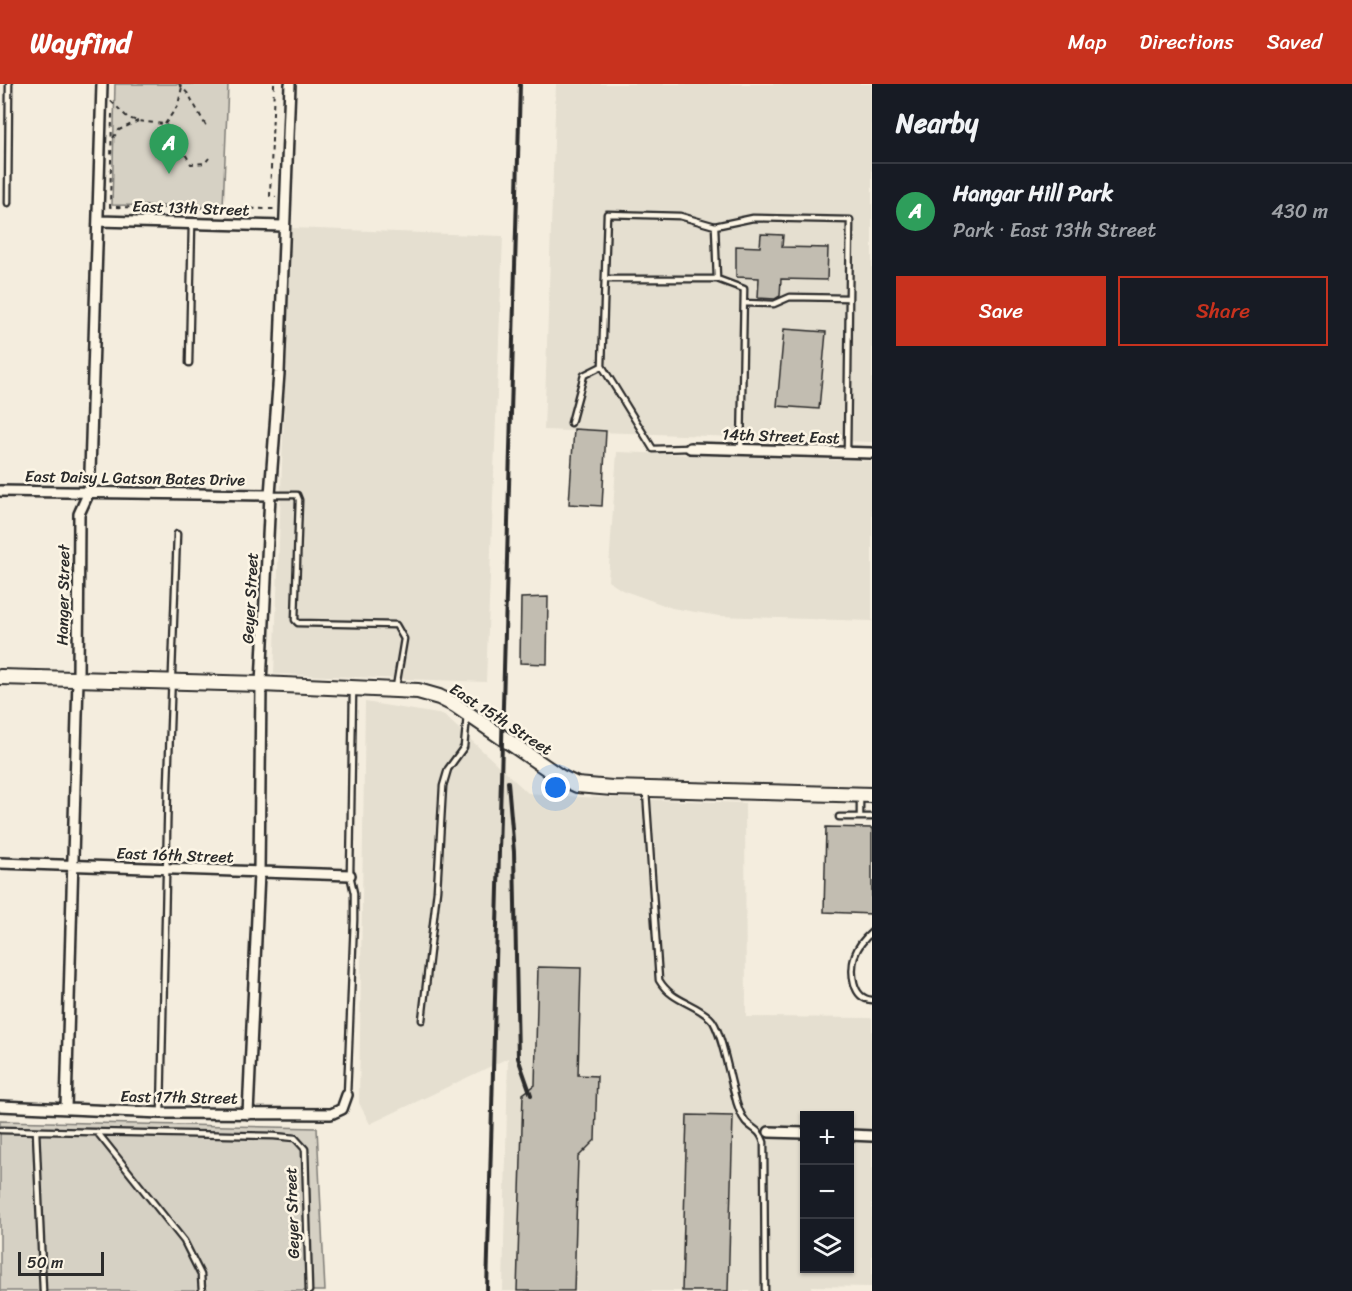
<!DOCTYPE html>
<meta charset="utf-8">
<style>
body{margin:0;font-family:Sriracha,sans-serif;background:#242831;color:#f1f3f6}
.controls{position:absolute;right:18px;bottom:18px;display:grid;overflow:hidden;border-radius:0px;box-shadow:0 2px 4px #0004}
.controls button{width:54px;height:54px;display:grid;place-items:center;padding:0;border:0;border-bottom:2px solid #363941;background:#171b24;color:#f1f3f6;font:30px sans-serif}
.scale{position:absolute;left:18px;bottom:15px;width:86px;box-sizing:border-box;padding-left:6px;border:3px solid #2b2b2b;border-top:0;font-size:16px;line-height:21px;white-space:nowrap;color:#2b2b2b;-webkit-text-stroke:4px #fcf5e5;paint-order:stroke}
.you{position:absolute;left:556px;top:704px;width:21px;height:21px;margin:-15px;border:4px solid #fff;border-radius:50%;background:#1a73e8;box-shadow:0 0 0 9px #1a73e833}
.badge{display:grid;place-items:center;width:39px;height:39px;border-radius:50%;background:#c8321e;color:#fff;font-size:20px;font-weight:700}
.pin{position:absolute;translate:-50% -50px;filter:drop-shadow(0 2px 3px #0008)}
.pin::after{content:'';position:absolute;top:32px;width:21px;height:18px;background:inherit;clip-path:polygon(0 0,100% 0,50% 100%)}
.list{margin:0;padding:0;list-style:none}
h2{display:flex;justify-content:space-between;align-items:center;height:78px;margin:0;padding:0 24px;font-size:26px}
h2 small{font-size:20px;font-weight:400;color:#9ea1a6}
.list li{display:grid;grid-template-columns:39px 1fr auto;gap:18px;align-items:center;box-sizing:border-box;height:96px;padding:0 24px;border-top:2px solid #363941}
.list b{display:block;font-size:22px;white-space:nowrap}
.list p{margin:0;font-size:20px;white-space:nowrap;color:#9ea1a6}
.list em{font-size:20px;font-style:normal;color:#9ea1a6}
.actions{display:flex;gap:12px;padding:18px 24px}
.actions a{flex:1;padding:14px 0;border:2px solid #c8321e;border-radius:0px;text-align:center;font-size:21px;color:#c8321e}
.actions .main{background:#c8321e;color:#fff}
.icon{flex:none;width:33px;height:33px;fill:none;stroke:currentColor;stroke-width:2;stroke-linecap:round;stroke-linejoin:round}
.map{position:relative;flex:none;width:872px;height:1207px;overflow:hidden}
header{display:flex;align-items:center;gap:36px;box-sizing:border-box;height:84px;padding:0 30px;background:#c8321e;color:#fff}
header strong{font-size:28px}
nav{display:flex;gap:33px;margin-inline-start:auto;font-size:21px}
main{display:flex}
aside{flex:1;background:#171b24}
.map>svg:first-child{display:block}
.built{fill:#e5dfd0;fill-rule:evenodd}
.green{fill:#d6d1c4;stroke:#807e78;stroke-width:1.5}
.building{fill:#c2bdb1;stroke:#2b2b2b;stroke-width:1.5}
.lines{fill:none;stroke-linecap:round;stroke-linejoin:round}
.lane-casing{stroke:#2b2b2b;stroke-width:9}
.street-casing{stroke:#2b2b2b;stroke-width:14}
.secondary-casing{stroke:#2b2b2b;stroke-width:18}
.path{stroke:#2b2b2b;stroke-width:2;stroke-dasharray:4.5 4.5;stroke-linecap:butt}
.lane{stroke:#fcf5e5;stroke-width:4.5}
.street{stroke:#fcf5e5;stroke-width:9}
.secondary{stroke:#fcf5e5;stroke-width:14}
.rail{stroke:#2b2b2b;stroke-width:4}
.labels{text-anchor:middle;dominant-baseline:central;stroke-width:5;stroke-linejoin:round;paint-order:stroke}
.street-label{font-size:16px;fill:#2b2b2b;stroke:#fcf5e5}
</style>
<header>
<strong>Wayfind</strong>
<nav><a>Map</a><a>Directions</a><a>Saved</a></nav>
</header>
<main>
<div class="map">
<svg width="872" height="1207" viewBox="0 0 872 1207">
<rect width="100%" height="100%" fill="#f4edde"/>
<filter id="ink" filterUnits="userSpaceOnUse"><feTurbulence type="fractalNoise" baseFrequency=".0167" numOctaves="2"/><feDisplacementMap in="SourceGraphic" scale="12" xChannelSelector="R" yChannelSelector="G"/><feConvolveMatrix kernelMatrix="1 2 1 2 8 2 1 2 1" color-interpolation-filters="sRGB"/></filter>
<g filter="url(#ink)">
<path class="built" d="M 556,0 L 872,0 L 872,358 L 544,346 Z
M 291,144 L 503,152 L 486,598 L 274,590 Z
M 617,368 L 872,377 L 872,537 L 719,532 L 672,524 L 622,506 L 608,497 Z
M 365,618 L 444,631 L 528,709 L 581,713 L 745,719 L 746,933 L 872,934 L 872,1203 L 812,1202 L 812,1207 L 503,1207 L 508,974 L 370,1040 L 359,1019 ZM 804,1032 L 850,1032 L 850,1184 L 804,1184 Z"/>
<path class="green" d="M 115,0 L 228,0 L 223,123 L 112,121 Z
M 0,1037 L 317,1044 L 325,1207 L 0,1207 Z"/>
<path class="building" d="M 761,150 L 783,151 L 782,163 L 828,164 L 827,196 L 781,195 L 780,212 L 775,215 L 758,214 L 759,194 L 736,193 L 736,162 L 760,163 Z
M 784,245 L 826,248 L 819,325 L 777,322 Z
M 574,345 L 606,347 L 602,422 L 569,420 Z
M 548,513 L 547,580 L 520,579 L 521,514 Z
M 826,743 L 872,744 L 872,830 L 824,828 Z
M 538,883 L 581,884 L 578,991 L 597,992 L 595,1056 L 578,1073 L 574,1207 L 517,1207 L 523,1010 L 535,1001 Z
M 687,1031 L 733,1032 L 728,1207 L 682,1207 Z"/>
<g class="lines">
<defs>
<path id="lane" d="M 8,119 L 9,0
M 605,195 L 717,195
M 744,219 L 774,220 L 790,213 L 849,214
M 189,279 L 192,139
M 571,339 L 584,291 L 602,282
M 690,364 L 653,365 L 602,282 L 607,130 L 680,132 L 715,142
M 741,366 L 744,205 L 717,195 L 715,142 L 753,134 L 850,136 L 847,369
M 270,411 L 297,411 L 299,416 L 295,536 L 298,539 L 396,541 L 404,555 L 396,603
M 646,707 L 659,896 C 672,918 693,918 710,934 C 721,943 729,992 734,1008 C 736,1017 740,1031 746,1038 C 755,1047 759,1045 764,1058 L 765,1207
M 839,733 L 872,733
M 860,733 L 860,712
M 872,848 C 865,854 858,862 855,871 C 850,887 852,915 872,916
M 422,936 L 437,806 L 443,702 L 448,685 L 464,663 L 467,632
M 347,1011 L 354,836 L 354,809 L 350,791 L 353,606
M 161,1029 L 168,700 L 177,450
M 0,1046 L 274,1052 L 295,1054 L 305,1065 L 309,1207
M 36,1047 L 43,1207
M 97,1048 L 184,1157 L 201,1191 L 202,1207"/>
<path id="street" d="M 99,137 L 283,142
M 690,364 L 872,369
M 0,407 L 270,411
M 0,779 L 350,791
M 0,1022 L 161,1029 L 331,1030 L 342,1025 L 347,1011
M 66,1024 L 78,595 L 79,430 L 89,408 L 90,388 L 102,0
M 248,1030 L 259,789 L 261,600 L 270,411 L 279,289 L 290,0
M 769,1048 L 804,1049
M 850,1051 L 872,1052"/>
<path id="secondary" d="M 0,593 L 261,600 L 418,607 L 439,613 L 455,621 L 560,693 L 577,701 L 612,704 L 872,711"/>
</defs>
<use href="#lane" class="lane-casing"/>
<use href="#street" class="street-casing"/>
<use href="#secondary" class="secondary-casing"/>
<path class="path" d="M 179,0 L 189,11 L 206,42
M 274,0 L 270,112 L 276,113
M 111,17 L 128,34 L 138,37 L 165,40 L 173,49 L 191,80 L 205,79 L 209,74
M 112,30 L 110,123 L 274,125
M 165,40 L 178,21 L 182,3
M 113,54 L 119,46 L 138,37"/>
<use href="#lane" class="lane"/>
<use href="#street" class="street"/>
<use href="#secondary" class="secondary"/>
<path class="rail" d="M 508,698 L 514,768 L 518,974 L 531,1011
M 487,1207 L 520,0"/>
</g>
</g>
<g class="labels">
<g class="street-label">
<text transform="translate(191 124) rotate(2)">East 13th Street</text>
<text transform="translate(781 352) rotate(2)">14th Street East</text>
<text transform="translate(135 394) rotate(1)">East Daisy L Gatson Bates Drive</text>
<text transform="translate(63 511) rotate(-89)">Hanger Street</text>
<text transform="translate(250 514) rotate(-87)">Geyer Street</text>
<text transform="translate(501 635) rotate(33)">East 15th Street</text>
<text transform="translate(175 771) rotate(2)">East 16th Street</text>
<text transform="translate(179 1013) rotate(1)">East 17th Street</text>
<text transform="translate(292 1129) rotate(-92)">Geyer Street</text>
</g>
</g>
</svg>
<div class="controls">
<button>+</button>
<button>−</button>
<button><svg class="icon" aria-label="layers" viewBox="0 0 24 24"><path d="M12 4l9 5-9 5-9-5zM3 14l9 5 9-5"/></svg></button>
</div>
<div class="scale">50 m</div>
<div class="you"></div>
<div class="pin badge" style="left:169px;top:90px;background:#2e9e5b">A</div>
</div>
<aside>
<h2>Nearby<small></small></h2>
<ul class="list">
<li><span class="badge" style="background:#2e9e5b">A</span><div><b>Hangar Hill Park</b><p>Park · East 13th Street</p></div><em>430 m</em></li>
</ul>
<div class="actions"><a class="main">Save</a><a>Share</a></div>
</aside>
</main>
